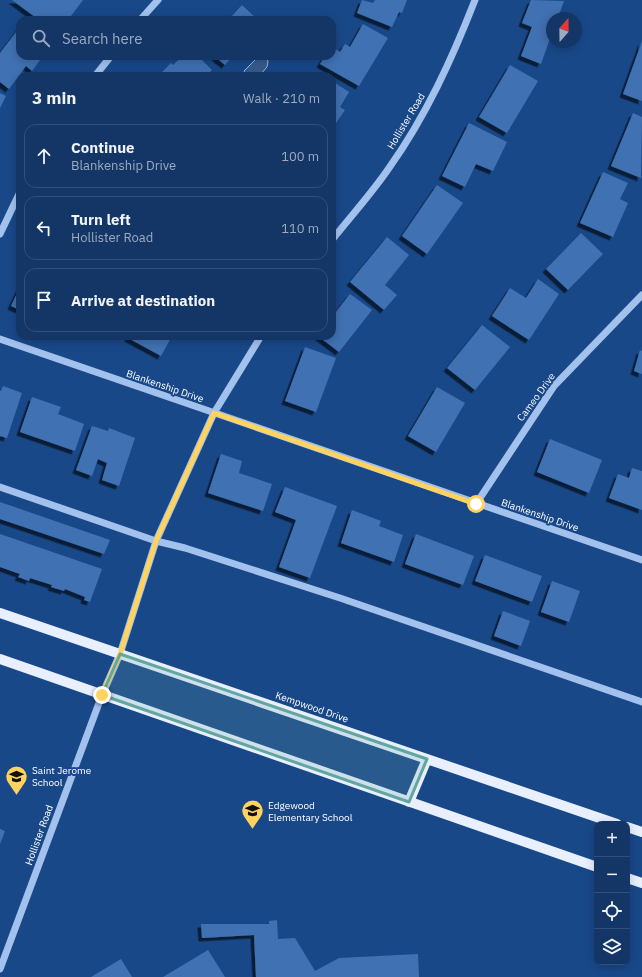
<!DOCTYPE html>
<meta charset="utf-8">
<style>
body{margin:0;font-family:"IBM Plex Sans",sans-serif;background:#204170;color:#f1f3f6}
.controls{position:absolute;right:12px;bottom:12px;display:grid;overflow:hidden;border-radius:8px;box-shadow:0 2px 10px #0003}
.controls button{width:36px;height:36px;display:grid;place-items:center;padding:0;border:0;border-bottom:1px solid #32507b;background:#133667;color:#f1f3f6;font:20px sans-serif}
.compass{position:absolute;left:546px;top:12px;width:36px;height:36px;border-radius:50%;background:#133667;box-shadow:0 2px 10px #0003;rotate:20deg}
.stop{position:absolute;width:12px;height:12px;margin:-9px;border:3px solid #ffd35e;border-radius:50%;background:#fff}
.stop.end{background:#ffd35e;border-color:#fff;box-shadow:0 1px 4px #0008}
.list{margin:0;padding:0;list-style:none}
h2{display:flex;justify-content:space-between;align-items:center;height:52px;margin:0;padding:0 16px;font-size:17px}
h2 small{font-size:13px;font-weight:400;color:#9dabc0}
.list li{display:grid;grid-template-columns:26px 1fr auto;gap:12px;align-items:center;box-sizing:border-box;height:64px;margin:0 8px 8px;padding:0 8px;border:1px solid #32507b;border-radius:12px}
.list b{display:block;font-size:15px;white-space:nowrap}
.list p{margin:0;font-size:13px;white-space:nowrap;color:#9dabc0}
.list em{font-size:13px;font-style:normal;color:#9dabc0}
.icon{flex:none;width:22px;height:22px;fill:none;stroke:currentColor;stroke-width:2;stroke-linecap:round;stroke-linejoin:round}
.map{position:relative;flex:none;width:642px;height:977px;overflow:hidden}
.search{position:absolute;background:#133667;box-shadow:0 2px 10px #0003;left:16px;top:16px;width:320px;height:44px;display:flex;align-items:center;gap:10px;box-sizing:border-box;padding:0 14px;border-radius:12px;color:#9dabc0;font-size:15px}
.panel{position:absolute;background:#133667;box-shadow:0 2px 10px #0003;left:16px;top:72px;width:320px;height:268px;border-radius:12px}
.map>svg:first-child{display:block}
.water{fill:#395c8c;stroke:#94bdf0}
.building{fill:#4171b2;filter:url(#shadow)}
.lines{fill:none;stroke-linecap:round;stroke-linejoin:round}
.minor{stroke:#a2c2ed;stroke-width:7}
.major{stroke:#e8f0ff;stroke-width:10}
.route{stroke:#ffd35e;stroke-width:5}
.marked{fill:#63a6a1;fill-opacity:0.2;stroke:#63a6a1;stroke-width:3;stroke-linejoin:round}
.labels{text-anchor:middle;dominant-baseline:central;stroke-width:4;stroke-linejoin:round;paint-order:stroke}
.street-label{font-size:10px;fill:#fff;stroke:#194889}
.poi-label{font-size:10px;fill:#fff;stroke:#194889;text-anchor:start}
</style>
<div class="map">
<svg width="642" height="977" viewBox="0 0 642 977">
<defs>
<filter id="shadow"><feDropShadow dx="-3.5" dy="3.5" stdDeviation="0" flood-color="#0009"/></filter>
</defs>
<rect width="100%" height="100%" fill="#194889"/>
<path class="water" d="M 259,56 L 267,56 L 265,58 L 268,61 L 267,67 L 259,76 L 246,76 L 244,71 Z"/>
<path class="building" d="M 12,0 L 83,0 L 68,20 L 39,20 Z
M 362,0 L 373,3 L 375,0 L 407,0 L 402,13 L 399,12 L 392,27 L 357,13 Z
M 531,0 L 564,1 L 558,18 L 552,18 L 552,33 L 541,64 L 521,56 L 532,27 L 522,23 Z
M 242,5 L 258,20 L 228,20 Z
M 363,24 L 388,38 L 359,86 L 320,64 L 325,56 L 332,56 L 332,47 L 340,52 L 345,44 L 350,47 Z
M 20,27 L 20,56 L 43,56 L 32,71 L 26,66 L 9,89 L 0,82 L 0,53 Z
M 642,41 L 642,101 L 623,94 Z
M 182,56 L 198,56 L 212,70 L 206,76 L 163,76 L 164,74 L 162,72 L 171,63 L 173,65 Z
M 214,56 L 233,56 L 225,65 Z
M 510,65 L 538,81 L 507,133 L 479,117 Z
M 332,81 L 349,92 L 340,107 L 345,110 L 332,129 Z
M 0,93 L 6,96 L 0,108 Z
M 633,113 L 642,117 L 641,178 L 611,166 Z
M 469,123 L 507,142 L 493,171 L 476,164 L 465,187 L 442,176 Z
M 603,172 L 628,183 L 620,199 L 628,203 L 613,237 L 580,223 Z
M 437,185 L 463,203 L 427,254 L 402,236 Z
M 581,233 L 603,254 L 568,290 L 546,269 Z
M 387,237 L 409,255 L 385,285 L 397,295 L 384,310 L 350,282 Z
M 538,279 L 559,294 L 529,340 L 492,316 L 510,288 L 526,298 Z
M 20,287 L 20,310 L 11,306 Z
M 350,294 L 372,310 L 339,352 L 318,336 L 332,336 L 332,317 Z
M 482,325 L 510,347 L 475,390 L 447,368 Z
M 129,336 L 172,336 L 161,356 L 128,338 Z
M 305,347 L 336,358 L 316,412 L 285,401 Z
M 640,350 L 642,351 L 642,374 L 634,371 Z
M 3,386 L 22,393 L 7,438 L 0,436 L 0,390 L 1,391 Z
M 437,387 L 465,403 L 436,452 L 408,436 Z
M 32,397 L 61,407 L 58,414 L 84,424 L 75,451 L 20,432 Z
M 92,426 L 108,431 L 109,428 L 135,438 L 119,486 L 102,480 L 107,463 L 98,459 L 92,476 L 76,470 Z
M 550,439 L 602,460 L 589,493 L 537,472 Z
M 221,454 L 242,461 L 239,473 L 272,484 L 263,511 L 208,493 Z
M 632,468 L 642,471 L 642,510 L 609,498 L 618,474 L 629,478 Z
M 285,487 L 337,506 L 310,578 L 279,567 L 296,520 L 275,512 Z
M 0,502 L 110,540 L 104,554 L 0,519 Z
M 352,510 L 381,521 L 379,526 L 403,535 L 394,562 L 341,543 Z
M 0,534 L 102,569 L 90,602 L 84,600 L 85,597 L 65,589 L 64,591 L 51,587 L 52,585 L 30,578 L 29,581 L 18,577 L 20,574 L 0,567 Z
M 416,534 L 474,556 L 463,585 L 405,564 Z
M 485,555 L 542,576 L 532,602 L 475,581 Z
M 552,581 L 580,591 L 569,622 L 541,612 Z
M 503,611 L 530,621 L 521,646 L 494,636 Z
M 0,829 L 5,831 L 0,844 Z
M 277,920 L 278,939 L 295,938 L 315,971 L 339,958 L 418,954 L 419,977 L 256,977 L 254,935 L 202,938 L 201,924 L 269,924 L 269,921 Z
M 208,950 L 225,977 L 163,977 Z
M 121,959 L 132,977 L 91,977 Z"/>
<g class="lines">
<path class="minor" d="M 140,20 L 158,0
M 95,76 L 111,56
M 0,234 L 20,192
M 332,240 C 351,216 372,193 389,168 C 426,116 452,59 475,0
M 0,339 L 642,560
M 0,487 L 156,541 L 185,548 L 340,598 L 642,702
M 476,504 L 554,386 L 642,295
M 0,969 L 102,695 L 120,654 L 156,541 L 214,413 L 261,336"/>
<path class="major" d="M 0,613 L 617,824
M 0,659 L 597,867
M 409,802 L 427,759
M 627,827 L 642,832
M 627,878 L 642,883"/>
</g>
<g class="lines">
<path class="route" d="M 102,695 L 120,654 L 156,541 L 214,413 L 476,504"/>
</g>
<path class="marked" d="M 120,654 L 427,759 L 409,802 L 102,695 Z"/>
<defs>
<symbol id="school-pin" viewBox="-11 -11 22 30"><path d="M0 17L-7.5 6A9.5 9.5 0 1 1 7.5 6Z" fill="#ffd35e" stroke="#194889"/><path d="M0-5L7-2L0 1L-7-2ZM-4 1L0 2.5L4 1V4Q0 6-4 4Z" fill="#111"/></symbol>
</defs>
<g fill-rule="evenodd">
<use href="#school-pin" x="4" y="764" width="25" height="34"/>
<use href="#school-pin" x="240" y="798" width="25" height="34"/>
</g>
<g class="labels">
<g class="street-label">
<text transform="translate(406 121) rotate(-59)">Hollister Road</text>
<text transform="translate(165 386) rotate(19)">Blankenship Drive</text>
<text transform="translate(536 397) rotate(-54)">Cameo Drive</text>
<text transform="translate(540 515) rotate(19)">Blankenship Drive</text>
<text transform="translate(312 707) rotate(19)">Kempwood Drive</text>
<text transform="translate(39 835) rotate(-70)">Hollister Road</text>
</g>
<g class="poi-label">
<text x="32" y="770">Saint Jerome<tspan x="32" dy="12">School</tspan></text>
<text x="268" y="805">Edgewood<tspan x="268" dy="12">Elementary School</tspan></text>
</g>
</g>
</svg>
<div class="controls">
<button>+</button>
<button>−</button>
<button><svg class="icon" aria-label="locate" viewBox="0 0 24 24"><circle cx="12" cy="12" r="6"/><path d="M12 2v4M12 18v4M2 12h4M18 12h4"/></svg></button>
<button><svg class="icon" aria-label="layers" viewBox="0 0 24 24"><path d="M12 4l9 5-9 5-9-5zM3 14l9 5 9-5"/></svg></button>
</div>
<svg class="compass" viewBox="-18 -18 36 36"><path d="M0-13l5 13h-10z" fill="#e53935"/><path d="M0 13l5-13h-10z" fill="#9dabc0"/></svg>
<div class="stop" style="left:476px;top:504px"></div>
<div class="stop end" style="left:102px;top:695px"></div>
<div class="search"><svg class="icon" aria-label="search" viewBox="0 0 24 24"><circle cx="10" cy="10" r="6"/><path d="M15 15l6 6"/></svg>Search here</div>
<section class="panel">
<h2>3 min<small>Walk · 210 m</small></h2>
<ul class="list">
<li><svg class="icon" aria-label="ahead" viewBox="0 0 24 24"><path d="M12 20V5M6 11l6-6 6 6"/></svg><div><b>Continue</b><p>Blankenship Drive</p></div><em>100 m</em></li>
<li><svg class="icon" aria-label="left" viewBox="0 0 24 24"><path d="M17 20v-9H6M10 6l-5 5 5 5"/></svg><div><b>Turn left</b><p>Hollister Road</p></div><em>110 m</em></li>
<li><svg class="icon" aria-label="arrive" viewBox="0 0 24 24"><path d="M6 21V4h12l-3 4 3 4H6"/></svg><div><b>Arrive at destination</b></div></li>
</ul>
</section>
</div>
